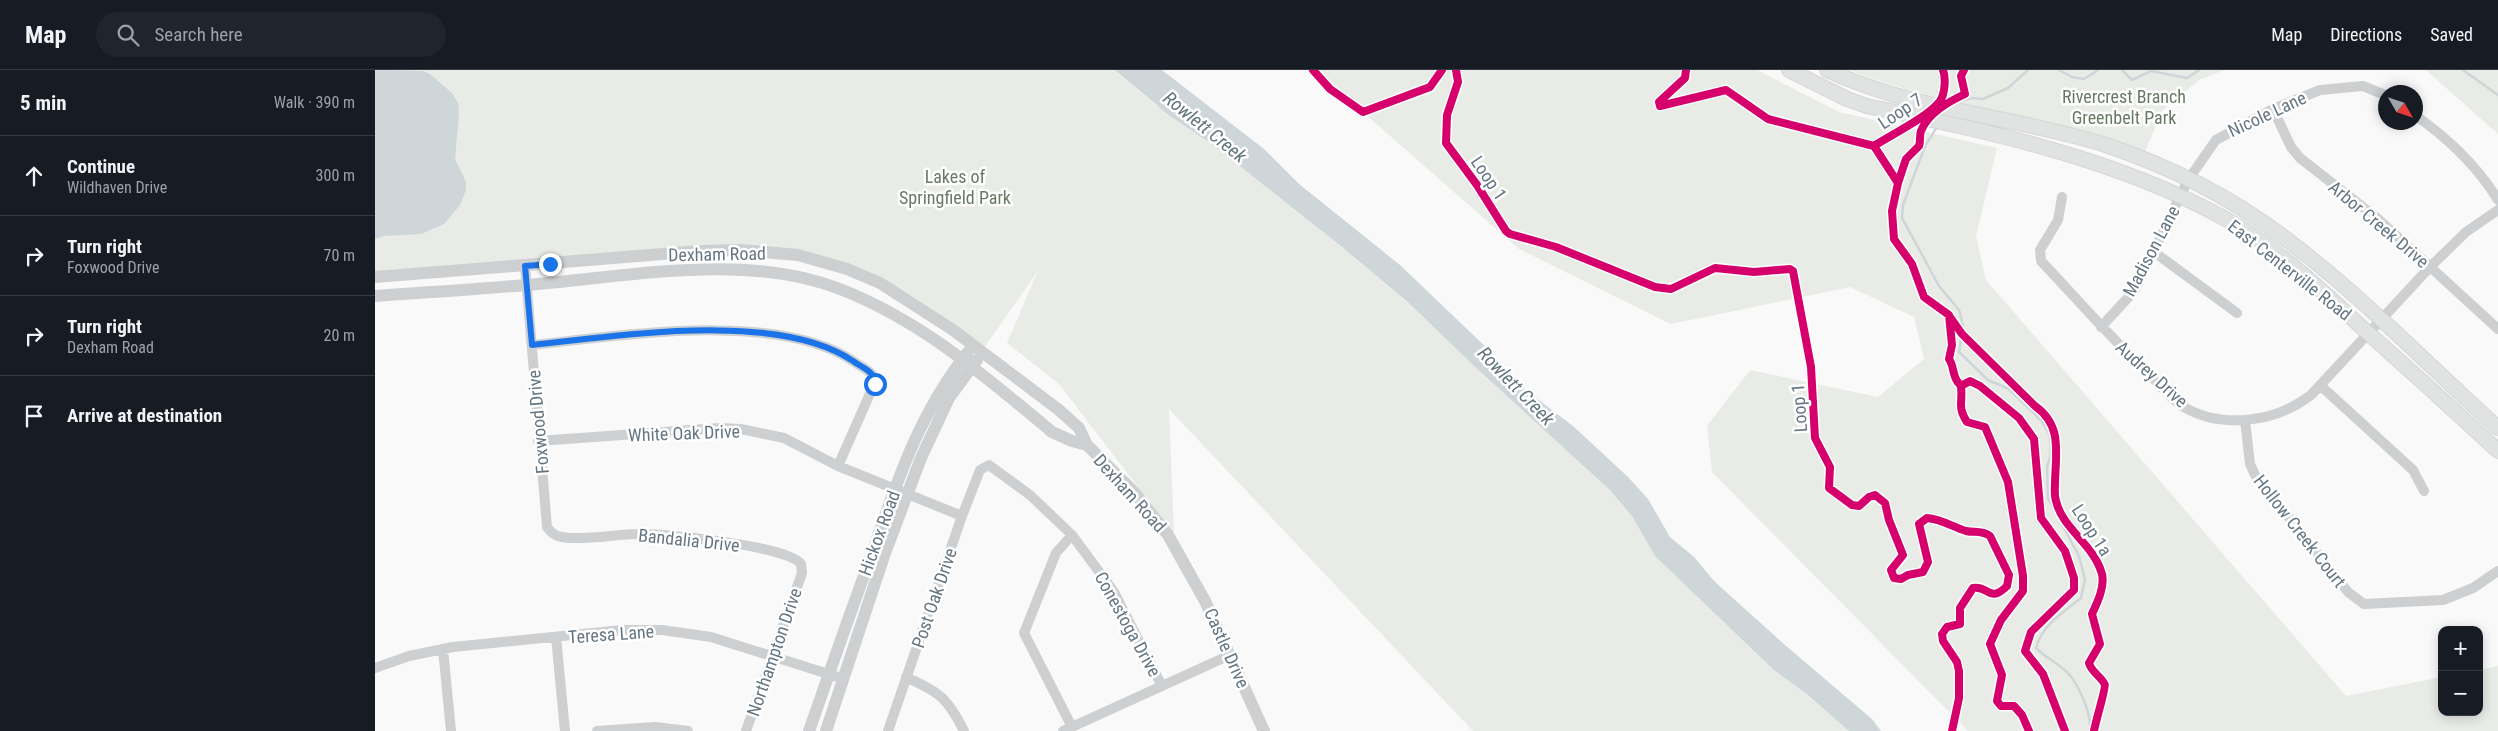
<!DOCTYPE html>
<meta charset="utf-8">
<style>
body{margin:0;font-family:"Roboto Condensed",sans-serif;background:#20242c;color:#f1f3f6}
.controls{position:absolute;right:15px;bottom:15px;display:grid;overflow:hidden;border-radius:10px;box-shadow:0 2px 12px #0003}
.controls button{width:45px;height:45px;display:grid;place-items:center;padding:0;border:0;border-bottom:1px solid #363941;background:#171b24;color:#f1f3f6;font:25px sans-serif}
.compass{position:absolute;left:2003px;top:15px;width:45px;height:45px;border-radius:50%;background:#171b24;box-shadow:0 2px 12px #0003;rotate:129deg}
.stop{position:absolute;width:15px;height:15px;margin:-11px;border:4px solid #1a73e8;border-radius:50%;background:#fff}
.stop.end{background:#1a73e8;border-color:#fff;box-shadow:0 1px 5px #0008}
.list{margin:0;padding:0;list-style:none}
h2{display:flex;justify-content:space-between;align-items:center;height:65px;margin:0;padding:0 20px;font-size:21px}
h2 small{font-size:16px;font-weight:400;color:#9ea1a6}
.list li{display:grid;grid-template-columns:32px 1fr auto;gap:15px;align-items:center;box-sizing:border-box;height:80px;padding:0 20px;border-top:1px solid #363941}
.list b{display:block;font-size:19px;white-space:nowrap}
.list p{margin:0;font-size:16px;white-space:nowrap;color:#9ea1a6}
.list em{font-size:16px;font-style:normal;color:#9ea1a6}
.icon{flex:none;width:28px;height:28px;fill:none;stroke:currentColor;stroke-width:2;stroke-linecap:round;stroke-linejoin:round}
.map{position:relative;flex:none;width:2123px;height:661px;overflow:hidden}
header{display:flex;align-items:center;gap:30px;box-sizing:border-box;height:70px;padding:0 25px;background:#171b24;border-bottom:1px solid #363941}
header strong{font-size:24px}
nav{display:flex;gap:28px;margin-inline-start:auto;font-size:18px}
.search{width:350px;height:45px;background:#20242c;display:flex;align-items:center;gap:12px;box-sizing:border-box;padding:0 18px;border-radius:28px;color:#9ea1a6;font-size:19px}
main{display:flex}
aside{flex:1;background:#171b24}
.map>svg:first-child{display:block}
.green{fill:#e8ebe6}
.water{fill:#ced6d9}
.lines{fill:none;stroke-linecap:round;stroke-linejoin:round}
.stream{stroke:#ced6d9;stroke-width:2.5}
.secondary-casing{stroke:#d5d6d7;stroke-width:16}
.minor{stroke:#cecfd0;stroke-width:10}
.tertiary{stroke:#cecfd0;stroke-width:12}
.secondary{stroke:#e1e2e2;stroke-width:14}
.cycleway-casing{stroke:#fff;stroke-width:11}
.cycleway{stroke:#d6006c;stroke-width:8}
.route{stroke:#1a73e8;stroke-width:6}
.labels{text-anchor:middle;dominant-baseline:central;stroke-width:5;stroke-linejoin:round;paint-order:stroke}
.park-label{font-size:18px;fill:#687a64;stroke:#fff}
.street-label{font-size:18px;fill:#657683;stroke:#fff}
.water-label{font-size:19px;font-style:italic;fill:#60757c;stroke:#fff}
</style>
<header>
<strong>Map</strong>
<div class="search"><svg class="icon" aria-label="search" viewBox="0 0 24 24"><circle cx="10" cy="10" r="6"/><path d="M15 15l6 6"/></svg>Search here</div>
<nav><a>Map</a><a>Directions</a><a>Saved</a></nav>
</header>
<main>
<aside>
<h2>5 min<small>Walk · 390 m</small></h2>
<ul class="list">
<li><svg class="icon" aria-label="ahead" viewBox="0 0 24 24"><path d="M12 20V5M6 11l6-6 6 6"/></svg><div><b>Continue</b><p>Wildhaven Drive</p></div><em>300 m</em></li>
<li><svg class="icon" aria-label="right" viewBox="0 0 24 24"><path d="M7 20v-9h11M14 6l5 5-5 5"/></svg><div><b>Turn right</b><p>Foxwood Drive</p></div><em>70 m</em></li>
<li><svg class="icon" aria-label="right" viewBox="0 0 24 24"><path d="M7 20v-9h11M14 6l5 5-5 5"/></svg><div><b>Turn right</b><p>Dexham Road</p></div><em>20 m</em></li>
<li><svg class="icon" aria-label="arrive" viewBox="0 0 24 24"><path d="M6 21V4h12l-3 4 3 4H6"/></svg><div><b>Arrive at destination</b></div></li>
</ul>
</aside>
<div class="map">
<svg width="2123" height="661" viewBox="0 0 2123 661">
<rect width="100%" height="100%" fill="#f9f9f9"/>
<path class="green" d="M 0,0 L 740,0 L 782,36 L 786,31 L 1023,210 L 1192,369 L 1493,661 L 1098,661 L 794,339 L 799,464 L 684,314 L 632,273 L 663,201 L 609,278 L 535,226 L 395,179 L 0,203 Z
M 940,0 L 1382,0 L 1464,42 L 1622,78 L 1601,166 L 1611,210 L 1971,626 L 2067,607 L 2067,642 L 2104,642 L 2104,600 L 2123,596 L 2123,661 L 1593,661 L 1337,402 L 1332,356 L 1375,300 L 1503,327 L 1549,289 L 1539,247 L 1475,217 L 1296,254 L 1144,179 Z
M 1474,0 L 1850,0 L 1824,10 L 1787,41 L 1770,82 C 1737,70 1704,60 1670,52 C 1605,36 1537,25 1474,0 Z
M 2051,0 L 2123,0 L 2123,64 Z"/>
<path class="water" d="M 4,0 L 48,1 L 55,4 L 77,23 L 83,33 L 84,44 L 80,89 L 91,112 L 91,120 L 85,135 L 69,154 L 46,164 L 9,166 L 0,169 L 0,1 Z
M 740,0 L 787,0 L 889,79 L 924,114 L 1025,195 L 1116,282 L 1152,321 L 1198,356 L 1253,407 L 1273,429 L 1295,467 L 1319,487 L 1340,512 L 1410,575 L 1497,649 L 1506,661 L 1474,661 L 1432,624 L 1398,599 L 1280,486 L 1257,446 L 1235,420 L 1097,294 L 1033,232 L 966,176 L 837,74 L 795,46 Z"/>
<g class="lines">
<path class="stream" d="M 1684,0 L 1697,7 L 1709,9 L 1723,0
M 1747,0 L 1757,10 L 1776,1 L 1812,8 L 1824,0
M 2088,0 L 2123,25
M 1577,34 L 1596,28 L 1608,29 L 1633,18 L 1653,0
M 1562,57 L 1550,76 L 1528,135 L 1527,148 L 1564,216 L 1584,240 L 1588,256 L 1584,282 L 1613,310 L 1634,319 L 1666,350 L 1675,365 L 1676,384 L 1672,397 L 1673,428 L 1704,486 L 1710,509 L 1706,528 C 1687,543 1668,554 1661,578 C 1671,588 1683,593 1693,603 C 1704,615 1717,645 1715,661"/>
<defs>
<path id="secondary" d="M 1414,0 L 1472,29 L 1492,36 C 1614,62 1737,87 1847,147 C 1901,176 1947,221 1992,262 C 2036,301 2080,341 2123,381
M 1452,0 C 1540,41 1639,46 1731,75 C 1793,96 1855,127 1907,166 C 1984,223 2052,294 2123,358"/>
</defs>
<use href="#secondary" class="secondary-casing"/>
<path class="minor" d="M 1898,39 L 1916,77 L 1925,88 L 2003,149 L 2123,259
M 2040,45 C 2071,67 2103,97 2123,130
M 1687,127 L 1683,150 L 1665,180 L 1666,191 C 1702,229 1736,268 1774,304 C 1784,314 1795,328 1807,336 C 1847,360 1901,352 1936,325 L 2055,197 L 2091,162 L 2123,140
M 1779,182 L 1862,243
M 150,196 L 172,457 C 176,463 180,466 187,467 C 206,471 242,464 263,464 C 288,463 414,476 426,494 L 427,503 L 371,661
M 1726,257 L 1760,220 L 1813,110 L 1841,70 L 1898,39 L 1945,20 L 1988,16 L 2010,25
M 157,275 C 244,266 402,240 478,291 C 486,297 496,300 501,310 L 463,396
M 1946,316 L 2038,400 L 2049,421
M 1870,350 L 1875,394 L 1880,405 L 1973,522 L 1989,534 L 2068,530 L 2098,518 L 2123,501
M 163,371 L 345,358 L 366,359 L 409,368 L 463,396 L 587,446
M 181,567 L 190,661
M 68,579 L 76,661
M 0,598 L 34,586 L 78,577 L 247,560 L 287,560 L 336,567 L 469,609
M 531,607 C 565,623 572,627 589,661
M 697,657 L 649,563 L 681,483 L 697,465
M 222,661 L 280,657 L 313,661
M 513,661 L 587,446 L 605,400 L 614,395 L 655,425 L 697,465 L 739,522 L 787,616
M 688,661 L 855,585"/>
<path class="tertiary" d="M 0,207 L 325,181 L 365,180 L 423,185 L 472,199 L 505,213 L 578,260 L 684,340 L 704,358 L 712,375 L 760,423 L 793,465 L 830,531 L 889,661
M 0,226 C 62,222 123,218 184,212 C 275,203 377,185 465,219 C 547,251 610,306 677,362 L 697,371 L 712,375
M 434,661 C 454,603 475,544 496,486 C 522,412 543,345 593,282
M 451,661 L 510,483 L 546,388 L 574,328 L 602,290"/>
<use href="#secondary" class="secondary"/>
<defs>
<path id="cycleway" d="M 938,0 L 955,19 L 988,42 L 1055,17 L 1067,0
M 1081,0 L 1083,12 L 1072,45 L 1071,73 L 1102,115 L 1131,161 L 1135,164 L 1181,177 L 1280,217 L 1296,219 L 1340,198 L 1379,202 L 1415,199 L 1418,201 L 1436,297 L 1440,368 L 1455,397 L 1454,418 L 1477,435 L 1484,436 L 1494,427 L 1500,425 L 1510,433 L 1514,450 L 1528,485 L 1516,500 L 1519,508 L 1526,509 L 1533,505 L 1548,502 L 1553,492 L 1544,454 L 1552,448 C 1566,449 1578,457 1591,461 C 1600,463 1606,460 1615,466 L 1634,505 L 1632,516 C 1614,534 1614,515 1598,518 L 1585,538 L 1585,554 L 1572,557 L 1567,564 L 1568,571 L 1582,592 L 1584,601 L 1584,628 L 1577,661
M 1311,0 L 1310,8 L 1284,32 L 1285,36 L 1351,20 L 1393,49 L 1499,76 L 1523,113 L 1517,141 L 1519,169 L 1537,194 L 1549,227 L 1574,245 L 1577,275 L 1574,289 C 1579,296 1577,303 1582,311 C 1584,314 1585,314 1586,317 C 1588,332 1582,337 1592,352 L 1610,357 L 1633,412 L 1648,506 L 1648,521 L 1626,550 L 1615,574 L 1627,605 L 1622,631 L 1626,636 L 1639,636 L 1647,645 L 1654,661
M 1499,76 C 1516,65 1554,46 1565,31 C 1570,24 1571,8 1568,0
M 1523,113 L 1531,89 L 1544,76 C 1546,71 1544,66 1546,61 C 1553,43 1573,32 1590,24 L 1586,6 L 1589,0
M 1575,247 L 1587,264 L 1660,336 C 1687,355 1681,381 1680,412 C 1680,418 1679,425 1681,431 C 1688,460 1718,473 1727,504 C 1730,517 1722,533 1717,544 L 1725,574 L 1714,593 C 1716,602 1727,607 1730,615 C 1731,617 1720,654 1719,661
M 1586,316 L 1595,311 L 1605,316 L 1644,348 L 1659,369 L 1666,448 L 1690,481 L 1699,508 L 1699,520 L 1656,562 L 1650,581 L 1668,604 L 1690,661"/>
</defs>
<use href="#cycleway" class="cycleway-casing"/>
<use href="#cycleway" class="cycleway"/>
</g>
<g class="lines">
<path class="route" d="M 175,194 L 150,196 L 157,275 C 244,266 402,240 478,291 C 486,297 496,300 501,310 L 500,314"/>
</g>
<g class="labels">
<g class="park-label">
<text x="1749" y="26">Rivercrest Branch<tspan x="1749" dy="21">Greenbelt Park</tspan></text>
<text x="580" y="106">Lakes of<tspan x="580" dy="21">Springfield Park</tspan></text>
</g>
<g class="street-label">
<text transform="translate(1525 41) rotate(-34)">Loop 7</text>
<text transform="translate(1892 44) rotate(-25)">Nicole Lane</text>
<text transform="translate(1114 108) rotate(56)">Loop 1</text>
<text transform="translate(2004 154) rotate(40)">Arbor Creek Drive</text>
<text transform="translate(1776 181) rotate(-62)">Madison Lane</text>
<text transform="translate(342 184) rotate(-1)">Dexham Road</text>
<text transform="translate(1915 200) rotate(38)">East Centerville Road</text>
<text transform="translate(1777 304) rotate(42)">Audrey Drive</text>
<text transform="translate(1424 338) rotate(-94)">Loop 1</text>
<text transform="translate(163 352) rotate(-95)">Foxwood Drive</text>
<text transform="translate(309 363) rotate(-2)">White Oak Drive</text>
<text transform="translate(755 423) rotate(48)">Dexham Road</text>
<text transform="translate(1717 460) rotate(57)">Loop 1a</text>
<text transform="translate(1925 461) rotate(52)">Hollow Creek Court</text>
<text transform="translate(504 463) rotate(-70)">Hickox Road</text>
<text transform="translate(314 470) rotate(6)">Bandalia Drive</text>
<text transform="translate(559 528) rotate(-71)">Post Oak Drive</text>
<text transform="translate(753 554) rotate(61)">Conestoga Drive</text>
<text transform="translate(236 564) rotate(-4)">Teresa Lane</text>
<text transform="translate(852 578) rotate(66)">Castle Drive</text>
<text transform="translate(399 582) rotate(-71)">Northampton Drive</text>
</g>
<g class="water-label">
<text transform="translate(830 57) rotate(39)">Rowlett Creek</text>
<text transform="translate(1141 316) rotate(46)">Rowlett Creek</text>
</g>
</g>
</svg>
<div class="controls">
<button>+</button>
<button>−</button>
</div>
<svg class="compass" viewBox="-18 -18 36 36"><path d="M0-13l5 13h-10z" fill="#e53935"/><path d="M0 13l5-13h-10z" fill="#9ea1a6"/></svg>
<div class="stop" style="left:500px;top:314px"></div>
<div class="stop end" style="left:175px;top:194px"></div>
</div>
</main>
